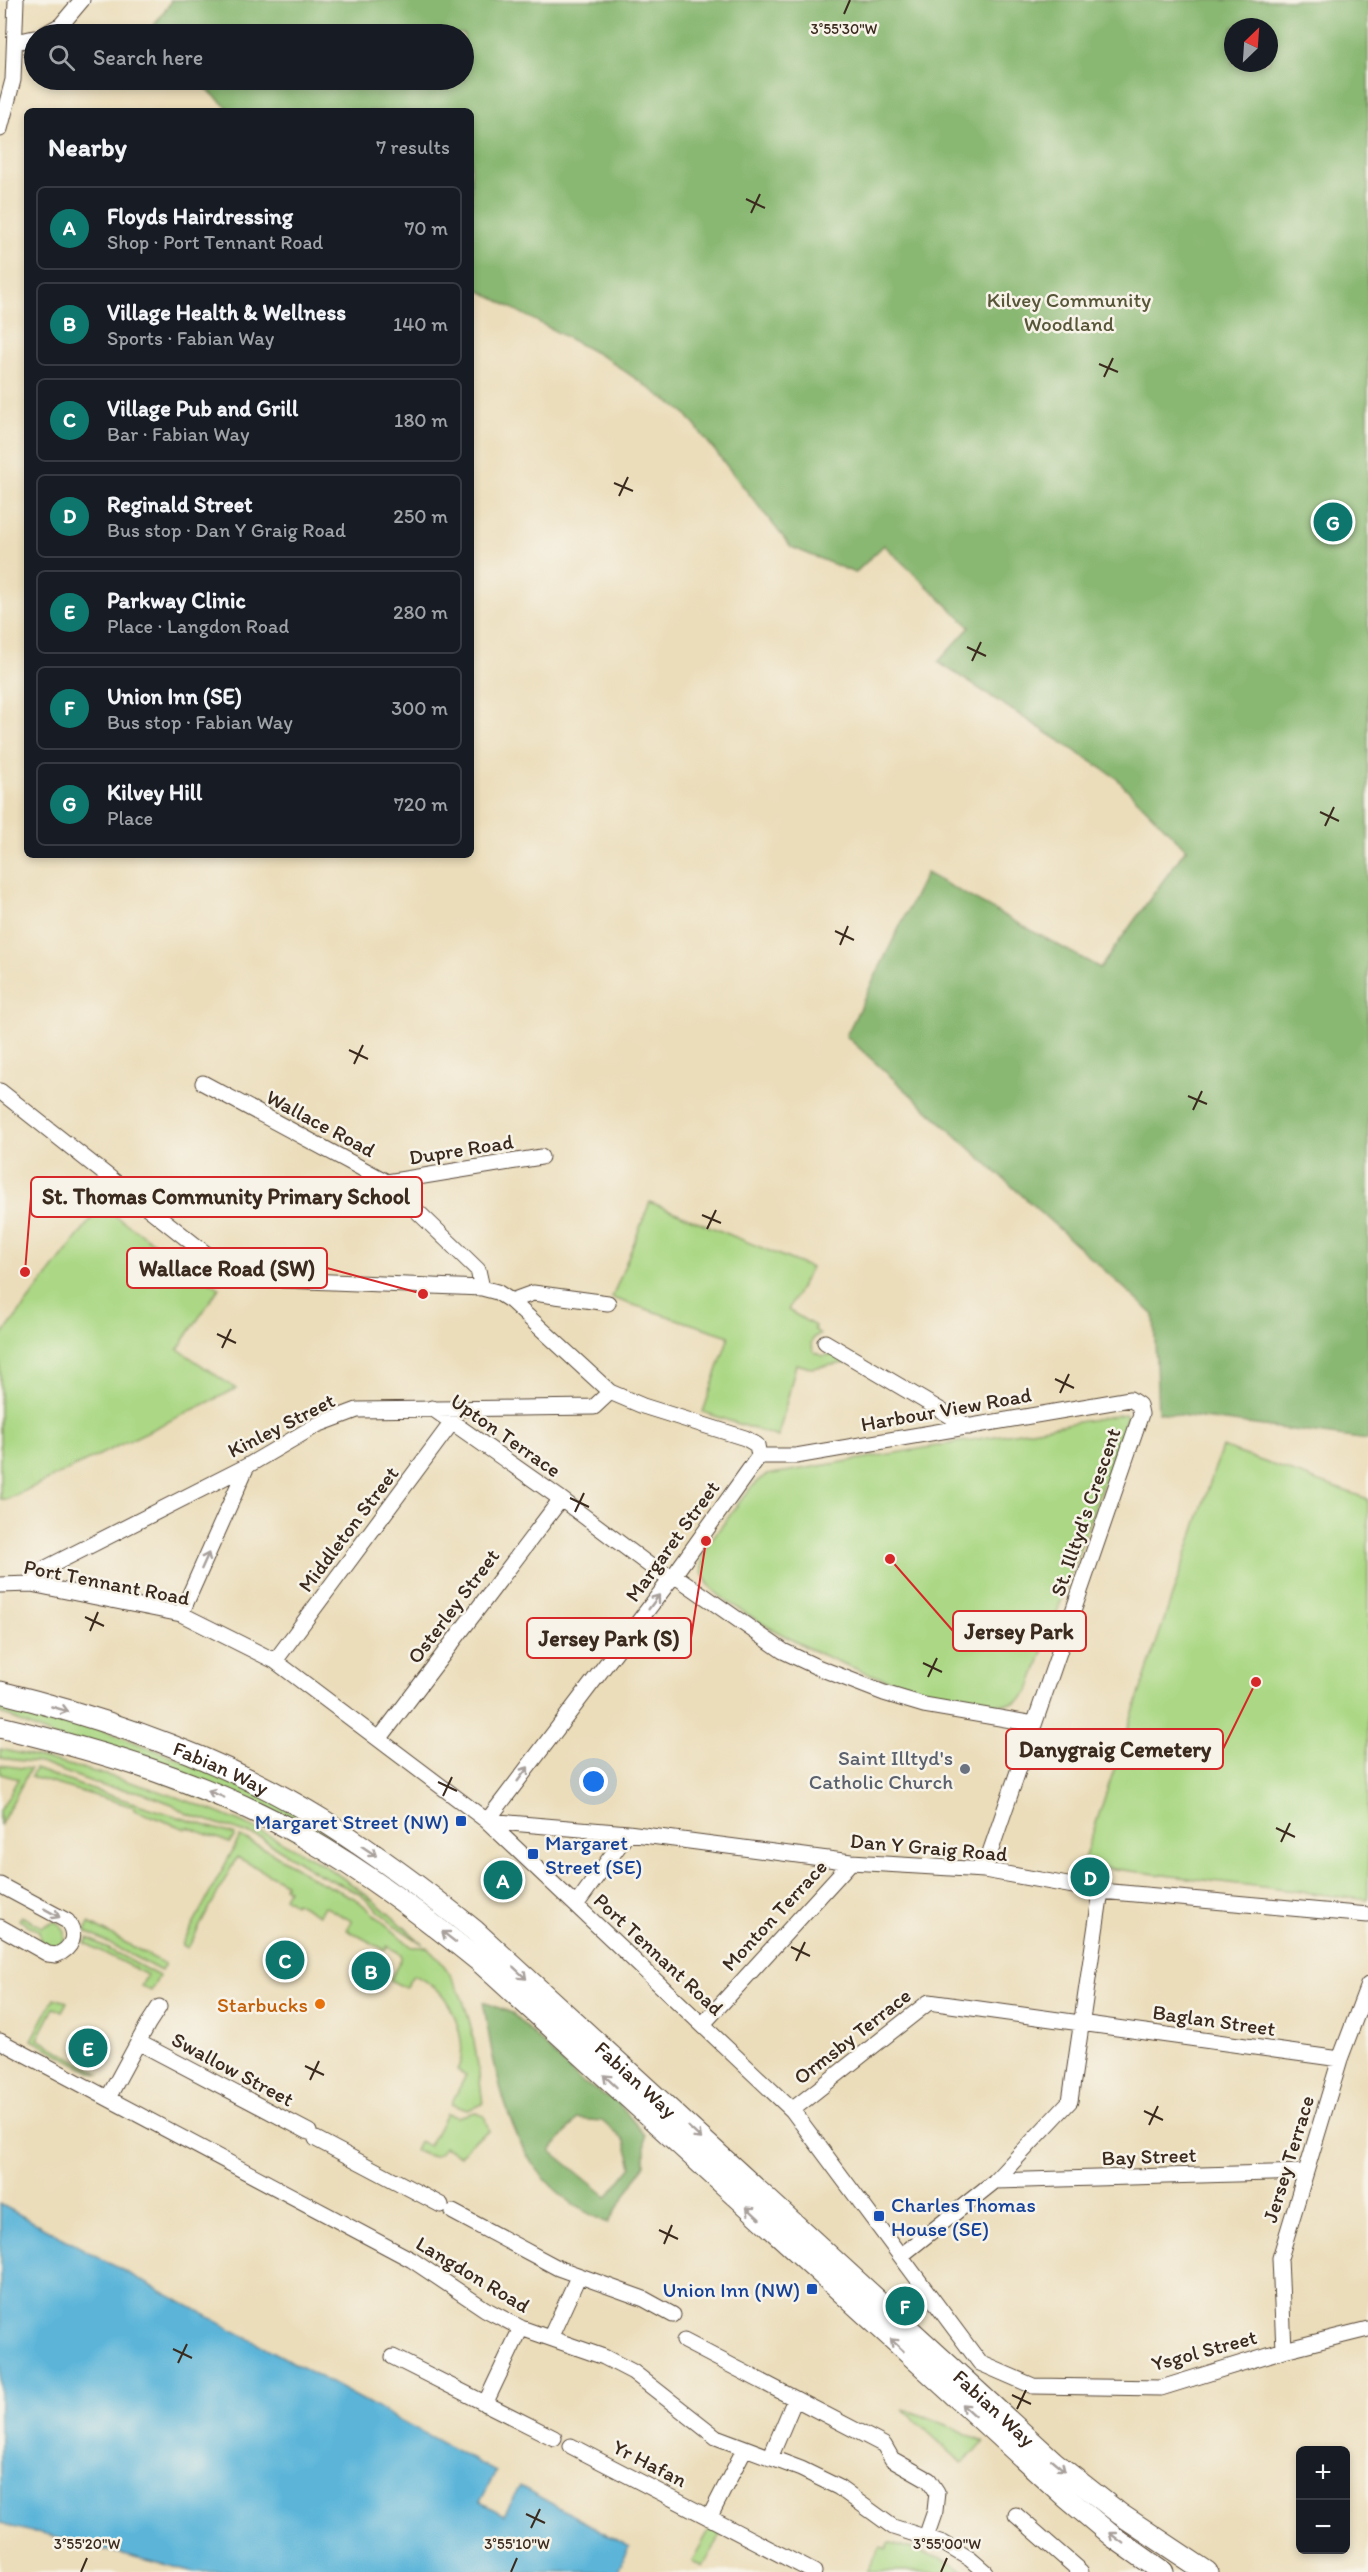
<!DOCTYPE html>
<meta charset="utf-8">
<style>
body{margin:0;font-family:Itim,sans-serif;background:#242831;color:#f1f3f6}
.controls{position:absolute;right:18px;bottom:18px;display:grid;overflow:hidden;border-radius:9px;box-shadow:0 3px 9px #0003}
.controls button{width:54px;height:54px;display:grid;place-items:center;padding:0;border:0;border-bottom:2px solid #363941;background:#171b24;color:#f1f3f6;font:30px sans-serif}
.compass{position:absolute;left:1224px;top:18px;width:54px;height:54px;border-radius:50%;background:#171b24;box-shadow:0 3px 9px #0003;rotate:25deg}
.you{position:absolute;left:594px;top:1782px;width:21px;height:21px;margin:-15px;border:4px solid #fff;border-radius:50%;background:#1a73e8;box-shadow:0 0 0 9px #1a73e833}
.badge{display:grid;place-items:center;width:39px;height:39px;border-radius:50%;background:#0f766e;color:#fff;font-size:20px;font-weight:700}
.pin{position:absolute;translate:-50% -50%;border:3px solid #fff;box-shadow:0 2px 6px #0006}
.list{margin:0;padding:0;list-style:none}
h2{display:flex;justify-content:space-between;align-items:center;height:78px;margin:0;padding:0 24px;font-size:26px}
h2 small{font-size:20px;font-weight:400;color:#9ea1a6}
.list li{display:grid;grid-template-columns:39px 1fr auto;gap:18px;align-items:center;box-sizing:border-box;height:84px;margin:0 12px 12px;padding:0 12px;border:2px solid #363941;border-radius:9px}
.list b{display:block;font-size:22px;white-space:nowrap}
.list p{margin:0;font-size:20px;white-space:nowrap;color:#9ea1a6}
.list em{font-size:20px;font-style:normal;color:#9ea1a6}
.icon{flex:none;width:33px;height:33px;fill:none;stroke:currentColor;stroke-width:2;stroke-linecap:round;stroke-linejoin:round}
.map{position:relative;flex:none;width:1368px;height:2572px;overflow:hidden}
.search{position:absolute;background:#171b24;box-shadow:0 3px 9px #0003;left:24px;top:24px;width:450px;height:66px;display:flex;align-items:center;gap:15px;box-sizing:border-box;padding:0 21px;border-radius:33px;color:#9ea1a6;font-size:22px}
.panel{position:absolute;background:#171b24;box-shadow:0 3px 9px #0003;left:24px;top:108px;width:450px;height:750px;border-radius:9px}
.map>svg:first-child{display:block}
.green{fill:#acd885;stroke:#748152;stroke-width:1.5}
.forest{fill:#89b872;stroke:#627148;stroke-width:1.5;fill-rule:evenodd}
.water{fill:#5bb5d9;stroke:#4b707c;stroke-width:1.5}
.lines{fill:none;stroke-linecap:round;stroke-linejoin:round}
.minor-casing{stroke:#554535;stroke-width:17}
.highway-casing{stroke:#554535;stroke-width:23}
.minor{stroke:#fff;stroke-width:15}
.highway{stroke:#fff;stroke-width:21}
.oneway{stroke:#a79f9a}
.ticks{fill:none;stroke:#3b2a1e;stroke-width:2}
.worship-dot{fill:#6b7280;stroke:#f7f3e8;stroke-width:2}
.transit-dot{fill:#1a4fb4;stroke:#f7f3e8;stroke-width:2}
.food-dot{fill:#e8710a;stroke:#f7f3e8;stroke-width:2}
.labels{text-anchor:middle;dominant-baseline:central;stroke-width:5;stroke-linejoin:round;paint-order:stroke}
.park-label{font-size:21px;fill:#575638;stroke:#f7f3e8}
.street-label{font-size:21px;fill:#3b2a1e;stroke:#f7f3e8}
.worship-label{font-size:21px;fill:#5b616d;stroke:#f7f3e8;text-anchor:end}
.transit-label{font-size:21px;fill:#164399;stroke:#f7f3e8;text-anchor:end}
.food-label{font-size:21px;fill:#c56008;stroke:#f7f3e8;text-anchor:end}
.ticks-label{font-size:15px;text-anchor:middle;fill:#3b2a1e;stroke:#f7f3e8;stroke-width:5;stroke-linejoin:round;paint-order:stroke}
.leader{fill:none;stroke:#d62828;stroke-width:2}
.callout-dot{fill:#d62828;stroke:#f7f3e8;stroke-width:2}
.callout{fill:#f7f3e8;stroke:#d62828;stroke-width:2}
.callout-label{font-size:22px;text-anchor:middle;font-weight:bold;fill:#3b2a1e}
</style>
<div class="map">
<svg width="1368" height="2572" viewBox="0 0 1368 2572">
<rect width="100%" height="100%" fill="#f7f3e8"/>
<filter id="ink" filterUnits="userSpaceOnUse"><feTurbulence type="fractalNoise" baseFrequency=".0167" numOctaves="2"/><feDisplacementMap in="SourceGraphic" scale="12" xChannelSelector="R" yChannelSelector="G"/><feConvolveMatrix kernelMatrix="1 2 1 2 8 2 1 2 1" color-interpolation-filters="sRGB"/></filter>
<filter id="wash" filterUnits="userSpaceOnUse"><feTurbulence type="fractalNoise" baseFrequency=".008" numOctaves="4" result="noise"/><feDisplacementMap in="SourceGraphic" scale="24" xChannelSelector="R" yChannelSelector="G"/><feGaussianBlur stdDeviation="1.35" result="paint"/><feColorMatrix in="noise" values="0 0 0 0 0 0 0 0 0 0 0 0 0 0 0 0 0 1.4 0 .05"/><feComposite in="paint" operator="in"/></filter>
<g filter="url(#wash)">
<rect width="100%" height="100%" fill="#ebddba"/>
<path class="green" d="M 650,1202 L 811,1268 L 788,1310 L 815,1326 L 814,1329 L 820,1334 L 814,1337 L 811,1343 L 814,1352 L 823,1356 L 833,1354 L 846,1363 L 811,1368 L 796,1364 L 778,1437 L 703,1412 L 729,1336 L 612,1298 Z
M 101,1206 L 219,1288 L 178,1349 L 236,1389 L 8,1499 L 0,1499 L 0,1338 Z
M 1125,1414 L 1127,1416 L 1031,1685 C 1028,1693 1021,1702 1012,1703 C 993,1706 971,1701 953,1697 C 878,1682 812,1655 747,1614 C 732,1604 706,1591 702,1570 C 699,1550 717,1533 728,1518 C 739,1503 750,1485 767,1475 Z
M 1222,1447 L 1368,1499 L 1368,1900 L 1082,1865 Z
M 0,1700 L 67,1717 L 243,1783 L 373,1860 L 501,1964 L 369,1868 L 22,1723 L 0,1712 Z
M 0,1749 C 110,1773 221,1804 318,1862 C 357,1885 390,1914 423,1944 L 394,1925 L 360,1894 L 317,1873 L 261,1838 L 185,1813 L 172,1804 L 140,1792 L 103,1786 L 40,1763 L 0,1758 Z
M 0,1765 L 30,1769 L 0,1826 L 0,1811 L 18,1779 L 0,1774 Z
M 35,1769 L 90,1789 L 235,1835 L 230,1843 L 187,1827 L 186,1829 L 134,1810 L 134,1807 L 31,1777 Z
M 240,1837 L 268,1850 L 314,1879 L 356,1899 L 412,1947 L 427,1947 C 472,1987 475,2047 483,2104 L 467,2110 L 451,2104 L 466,2075 L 457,2070 C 469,2048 455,2007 438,1990 C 431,1983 421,1979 413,1975 L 405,1988 L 390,1980 L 401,1959 L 401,1954 L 387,1946 L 385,1950 L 347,1930 L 352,1921 L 324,1906 L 319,1915 L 295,1902 L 294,1904 L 284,1897 L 288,1890 L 284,1887 L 285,1883 L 237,1857 L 188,1948 L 182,1945 Z
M 21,1916 L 42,1927 L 54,1921 C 65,1927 69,1934 61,1945 L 49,1947 L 40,1941 L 39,1931 L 19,1920 Z
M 89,1923 L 165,1964 L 161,1971 L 85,1931 Z
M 88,1938 L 159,1976 L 151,1991 L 141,1986 L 147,1975 L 85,1943 Z
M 54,1998 L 67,2002 L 62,2011 L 54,2008 L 38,2039 L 100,2074 L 93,2073 L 32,2040 Z
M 475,2112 L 484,2115 L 489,2131 L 472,2142 L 460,2156 L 444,2147 C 436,2161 427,2156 415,2150 L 419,2141 L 429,2146 L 446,2114 L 457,2117 Z
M 903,2409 C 932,2418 957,2428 984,2443 L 962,2463 Z
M 711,2527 L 722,2532 L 703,2567 L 692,2561 Z
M 890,2542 L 940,2558 L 965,2572 L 867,2572 L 881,2546 L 886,2549 Z"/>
<path class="forest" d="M 170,0 L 1368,0 L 1368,1440 L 1158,1412 L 1154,1315 L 846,1036 L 926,873 L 1100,968 L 1186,849 L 1114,776 L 938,662 L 970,627 L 884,545 L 855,573 L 791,547 L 685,413 L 607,359 L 471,286 L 471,111 L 231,111 L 197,80 L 464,80 L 464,34 L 148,34 L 171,2 ZM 1233,27 L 1269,27 L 1269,63 L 1233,63 Z
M 483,2002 L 512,2013 L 580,2081 L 617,2102 L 645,2135 L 645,2164 L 608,2223 C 532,2191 509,2132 493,2057 C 489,2039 487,2020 483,2002 ZM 577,2119 L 602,2121 L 625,2141 L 632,2166 L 607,2197 L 551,2151 Z"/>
<path class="water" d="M 0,2204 L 496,2472 L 480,2502 L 504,2515 L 520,2486 L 630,2547 L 617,2572 L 195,2572 L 0,2524 Z"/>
</g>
<g filter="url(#ink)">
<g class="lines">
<defs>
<path id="minor" d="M 45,34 L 61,25 L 82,0
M 16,42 L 34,38
M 0,129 L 13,80 L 16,0
M 203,1083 L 387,1182 L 478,1270 L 482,1288
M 0,1091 L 205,1253 L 242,1273 L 282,1280 L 482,1288 L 497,1292 L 511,1301 L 610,1392 L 643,1406 L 745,1438 L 757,1445 L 759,1456
M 387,1182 L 541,1157
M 511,1301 L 533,1293 L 608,1303
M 825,1342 L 969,1427
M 432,1408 L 561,1499 L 661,1574 L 674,1575 L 783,1651 L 817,1667 L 884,1693 L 924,1705 L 1034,1724
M 759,1456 L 796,1456 L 1130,1399 L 1139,1405 L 1141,1414 L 984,1870
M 31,1584 L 38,1572 L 247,1466 L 317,1425 L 357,1410 L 594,1407 L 610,1392
M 0,1585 L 31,1584 L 181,1614 L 275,1661 L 487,1821 L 792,2110 L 980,2363 L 1033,2386 L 1161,2388 L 1284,2350 L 1368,2329
M 181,1614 L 247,1466
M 275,1661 L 453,1421
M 380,1738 L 561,1499
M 487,1821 L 628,1833 L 851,1862 L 984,1870 L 1101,1891 L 1368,1915
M 487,1821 L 674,1575 L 759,1456
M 0,1885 L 67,1921 C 78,1935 72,1949 56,1955 L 48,1954 L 0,1927
M 576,1905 L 628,1833
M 703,2024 L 851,1862
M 0,2041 L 412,2260 L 485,2309 L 521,2328 L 604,2357 L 633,2372 L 716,2437 L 801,2469 L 838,2487 L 893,2527 L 943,2543 L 970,2559 L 985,2572
M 138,2042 L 309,2132
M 108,2098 L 148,2024 L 159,2007
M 792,2110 L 929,2002 L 1340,2059
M 316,2139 L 441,2205
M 995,2181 L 1304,2172
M 453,2212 L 558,2268 L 644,2299 L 673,2315
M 902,2255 L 995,2181 L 1070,2101 L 1101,1891
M 550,2338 L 578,2277
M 684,2341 L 884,2445 L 892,2459 L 929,2480 L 937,2492 L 935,2511 L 926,2537
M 1284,2350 L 1280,2258 L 1340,2059 L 1368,1985
M 393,2357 L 554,2438
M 485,2404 L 521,2328
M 571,2446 L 814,2572
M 770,2458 L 795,2399
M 1016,2515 L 1081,2572
M 709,2518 L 745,2448"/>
<g id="highway">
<path id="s1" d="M 0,1692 C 113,1720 225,1759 324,1821 C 377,1855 427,1892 475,1931 L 1054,2462 L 1120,2514 L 1207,2572"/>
<path d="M 0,1727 C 105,1752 209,1783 304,1837 C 366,1872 423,1916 479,1961 L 1068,2499 L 1112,2536 L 1163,2572"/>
</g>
</defs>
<use href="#minor" class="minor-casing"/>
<use href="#highway" class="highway-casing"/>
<use href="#minor" class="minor"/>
<use href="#highway" class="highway"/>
</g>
<defs><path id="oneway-shaft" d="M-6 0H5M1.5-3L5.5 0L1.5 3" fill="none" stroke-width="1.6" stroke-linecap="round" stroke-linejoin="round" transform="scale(1.5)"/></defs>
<g class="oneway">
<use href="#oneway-shaft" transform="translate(205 1561) rotate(-66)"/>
<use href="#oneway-shaft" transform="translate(654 1602) rotate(-53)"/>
<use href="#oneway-shaft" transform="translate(60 1709) rotate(16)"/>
<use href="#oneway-shaft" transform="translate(523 1774) rotate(-53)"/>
<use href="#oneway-shaft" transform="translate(216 1794) rotate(-157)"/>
<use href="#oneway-shaft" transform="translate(369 1851) rotate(34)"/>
<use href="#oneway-shaft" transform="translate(52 1913) rotate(29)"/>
<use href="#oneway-shaft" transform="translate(449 1937) rotate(-142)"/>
<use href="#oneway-shaft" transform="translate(520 1973) rotate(43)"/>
<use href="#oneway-shaft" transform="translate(610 2081) rotate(-137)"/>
<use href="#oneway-shaft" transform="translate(695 2133) rotate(43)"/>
<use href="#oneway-shaft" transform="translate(753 2213) rotate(-137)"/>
<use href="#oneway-shaft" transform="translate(897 2345) rotate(-137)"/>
<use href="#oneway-shaft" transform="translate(968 2410) rotate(-138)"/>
<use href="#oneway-shaft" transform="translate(1058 2465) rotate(40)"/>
<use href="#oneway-shaft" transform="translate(1116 2538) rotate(-143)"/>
</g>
</g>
<path class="ticks" d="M 844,14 L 850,0M 746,199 L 765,208M 751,213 L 760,194M 1099,364 L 1118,372M 1104,377 L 1113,358M 614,483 L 633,491M 619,496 L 628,477M 967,647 L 986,656M 972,661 L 981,642M 1320,812 L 1339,821M 1325,826 L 1334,807M 835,931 L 854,940M 840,945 L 848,926M 349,1050 L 368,1059M 354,1064 L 363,1045M 1188,1096 L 1207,1104M 1193,1110 L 1202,1091M 702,1215 L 721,1223M 707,1229 L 716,1210M 217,1334 L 236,1343M 222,1348 L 231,1329M 1055,1379 L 1074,1388M 1060,1393 L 1069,1374M 570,1498 L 589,1507M 575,1512 L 584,1493M 85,1617 L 104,1626M 90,1631 L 98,1612M 923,1663 L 942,1672M 928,1677 L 937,1658M 438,1782 L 457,1791M 443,1796 L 452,1777M 1276,1828 L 1295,1837M 1281,1842 L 1290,1823M 791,1947 L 810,1956M 796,1961 L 805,1942M 305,2066 L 324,2075M 310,2080 L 319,2061M 1144,2111 L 1163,2120M 1149,2125 L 1158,2106M 659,2230 L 678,2239M 664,2244 L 672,2225M 173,2349 L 192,2358M 178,2363 L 187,2344M 1012,2395 L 1031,2404M 1017,2409 L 1026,2390M 526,2514 L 545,2523M 531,2528 L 540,2509M 81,2572 L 87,2558M 511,2572 L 517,2558M 941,2572 L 947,2558"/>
<circle class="worship-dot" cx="965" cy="1769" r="6"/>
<g class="transit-dot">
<rect x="455" y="1815" width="12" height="12" rx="3"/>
<rect x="527" y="1848" width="12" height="12" rx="3"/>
<rect x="873" y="2210" width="12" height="12" rx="3"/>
<rect x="806" y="2283" width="12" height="12" rx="3"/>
</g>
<circle class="food-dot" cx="320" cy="2004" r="6"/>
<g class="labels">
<g class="park-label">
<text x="1069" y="299">Kilvey Community<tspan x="1069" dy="24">Woodland</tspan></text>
</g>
<g class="street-label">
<text transform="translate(321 1123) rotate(28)">Wallace Road</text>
<text transform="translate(461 1149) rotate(-9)">Dupre Road</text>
<text transform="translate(946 1409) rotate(-10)">Harbour View Road</text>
<text transform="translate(281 1425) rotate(-27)">Kinley Street</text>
<text transform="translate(506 1435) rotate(35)">Upton Terrace</text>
<text transform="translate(1085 1512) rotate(-71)">St. Illtyd's Crescent</text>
<text transform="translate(348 1529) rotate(-53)">Middleton Street</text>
<text transform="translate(672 1541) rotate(-54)">Margaret Street</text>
<text transform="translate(107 1582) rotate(11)">Port Tennant Road</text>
<text transform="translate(453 1606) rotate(-53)">Osterley Street</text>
<text stroke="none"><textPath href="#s1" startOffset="234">Fabian Way</textPath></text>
<text transform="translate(929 1847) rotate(5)">Dan Y Graig Road</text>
<text transform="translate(774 1915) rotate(-47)">Monton Terrace</text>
<text transform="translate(659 1954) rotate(43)">Port Tennant Road</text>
<text transform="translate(1214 2020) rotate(8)">Baglan Street</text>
<text transform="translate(852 2036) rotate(-38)">Ormsby Terrace</text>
<text transform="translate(233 2069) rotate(28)">Swallow Street</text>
<text stroke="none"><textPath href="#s1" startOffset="756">Fabian Way</textPath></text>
<text transform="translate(1149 2156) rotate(-2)">Bay Street</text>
<text transform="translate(1288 2159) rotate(-73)">Jersey Terrace</text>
<text transform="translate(473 2274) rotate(31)">Langdon Road</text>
<text transform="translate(1204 2350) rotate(-15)">Ysgol Street</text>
<text stroke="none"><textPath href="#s1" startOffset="1242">Fabian Way</textPath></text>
<text transform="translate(650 2463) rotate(27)">Yr Hafan</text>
</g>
<g class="worship-label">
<text x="953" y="1757">Saint Illtyd's<tspan x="953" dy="24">Catholic Church</tspan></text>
</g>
<g class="transit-label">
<text x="449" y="1821">Margaret Street (NW)</text>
<text x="545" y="1842" text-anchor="start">Margaret<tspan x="545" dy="24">Street (SE)</tspan></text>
<text x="891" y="2204" text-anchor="start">Charles Thomas<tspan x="891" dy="24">House (SE)</tspan></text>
<text x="800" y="2289">Union Inn (NW)</text>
</g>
<g class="food-label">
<text x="308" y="2004">Starbucks</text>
</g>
</g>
<g class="ticks-label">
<text x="844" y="34">3°55'30"W</text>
<text x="87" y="2549">3°55'20"W</text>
<text x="517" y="2549">3°55'10"W</text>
<text x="947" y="2549">3°55'00"W</text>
</g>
<path class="leader" d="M25 1272L31 1197M423 1294L327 1268M890 1559L953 1631M706 1541L691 1638M1256 1682L1223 1749"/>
<g class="callout-dot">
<circle cx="25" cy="1272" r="6"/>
<circle cx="423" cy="1294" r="6"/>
<circle cx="890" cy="1559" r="6"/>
<circle cx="706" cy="1541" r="6"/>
<circle cx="1256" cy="1682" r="6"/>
</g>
<g class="callout">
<rect x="31" y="1177" width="391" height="40" rx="6"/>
<rect x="127" y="1248" width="200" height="40" rx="6"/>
<rect x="953" y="1611" width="133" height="40" rx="6"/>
<rect x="527" y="1618" width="164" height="40" rx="6"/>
<rect x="1006" y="1729" width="217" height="40" rx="6"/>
</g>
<g class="callout-label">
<text x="226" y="1204">St. Thomas Community Primary School</text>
<text x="227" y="1276">Wallace Road (SW)</text>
<text x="1019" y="1639">Jersey Park</text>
<text x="609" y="1646">Jersey Park (S)</text>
<text x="1115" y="1757">Danygraig Cemetery</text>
</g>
</svg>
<div class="controls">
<button>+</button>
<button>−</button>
</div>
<svg class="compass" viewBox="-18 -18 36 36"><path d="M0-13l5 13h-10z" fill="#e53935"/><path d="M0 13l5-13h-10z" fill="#9ea1a6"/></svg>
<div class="you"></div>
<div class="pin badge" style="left:503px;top:1880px">A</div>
<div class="pin badge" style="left:371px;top:1971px">B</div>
<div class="pin badge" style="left:285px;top:1960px">C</div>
<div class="pin badge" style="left:1090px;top:1877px">D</div>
<div class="pin badge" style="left:88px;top:2048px">E</div>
<div class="pin badge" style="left:905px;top:2306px">F</div>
<div class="pin badge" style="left:1333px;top:522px">G</div>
<div class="search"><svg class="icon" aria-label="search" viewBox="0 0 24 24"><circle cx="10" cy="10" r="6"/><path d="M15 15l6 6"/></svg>Search here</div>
<section class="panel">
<h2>Nearby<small>7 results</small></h2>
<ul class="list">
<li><span class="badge">A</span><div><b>Floyds Hairdressing</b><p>Shop · Port Tennant Road</p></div><em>70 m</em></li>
<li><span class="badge">B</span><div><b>Village Health &amp; Wellness</b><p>Sports · Fabian Way</p></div><em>140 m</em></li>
<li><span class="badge">C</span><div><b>Village Pub and Grill</b><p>Bar · Fabian Way</p></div><em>180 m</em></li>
<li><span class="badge">D</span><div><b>Reginald Street</b><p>Bus stop · Dan Y Graig Road</p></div><em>250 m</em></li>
<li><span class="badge">E</span><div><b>Parkway Clinic</b><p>Place · Langdon Road</p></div><em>280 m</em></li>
<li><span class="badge">F</span><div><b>Union Inn (SE)</b><p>Bus stop · Fabian Way</p></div><em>300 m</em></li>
<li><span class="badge">G</span><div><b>Kilvey Hill</b><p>Place</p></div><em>720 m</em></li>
</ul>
</section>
</div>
